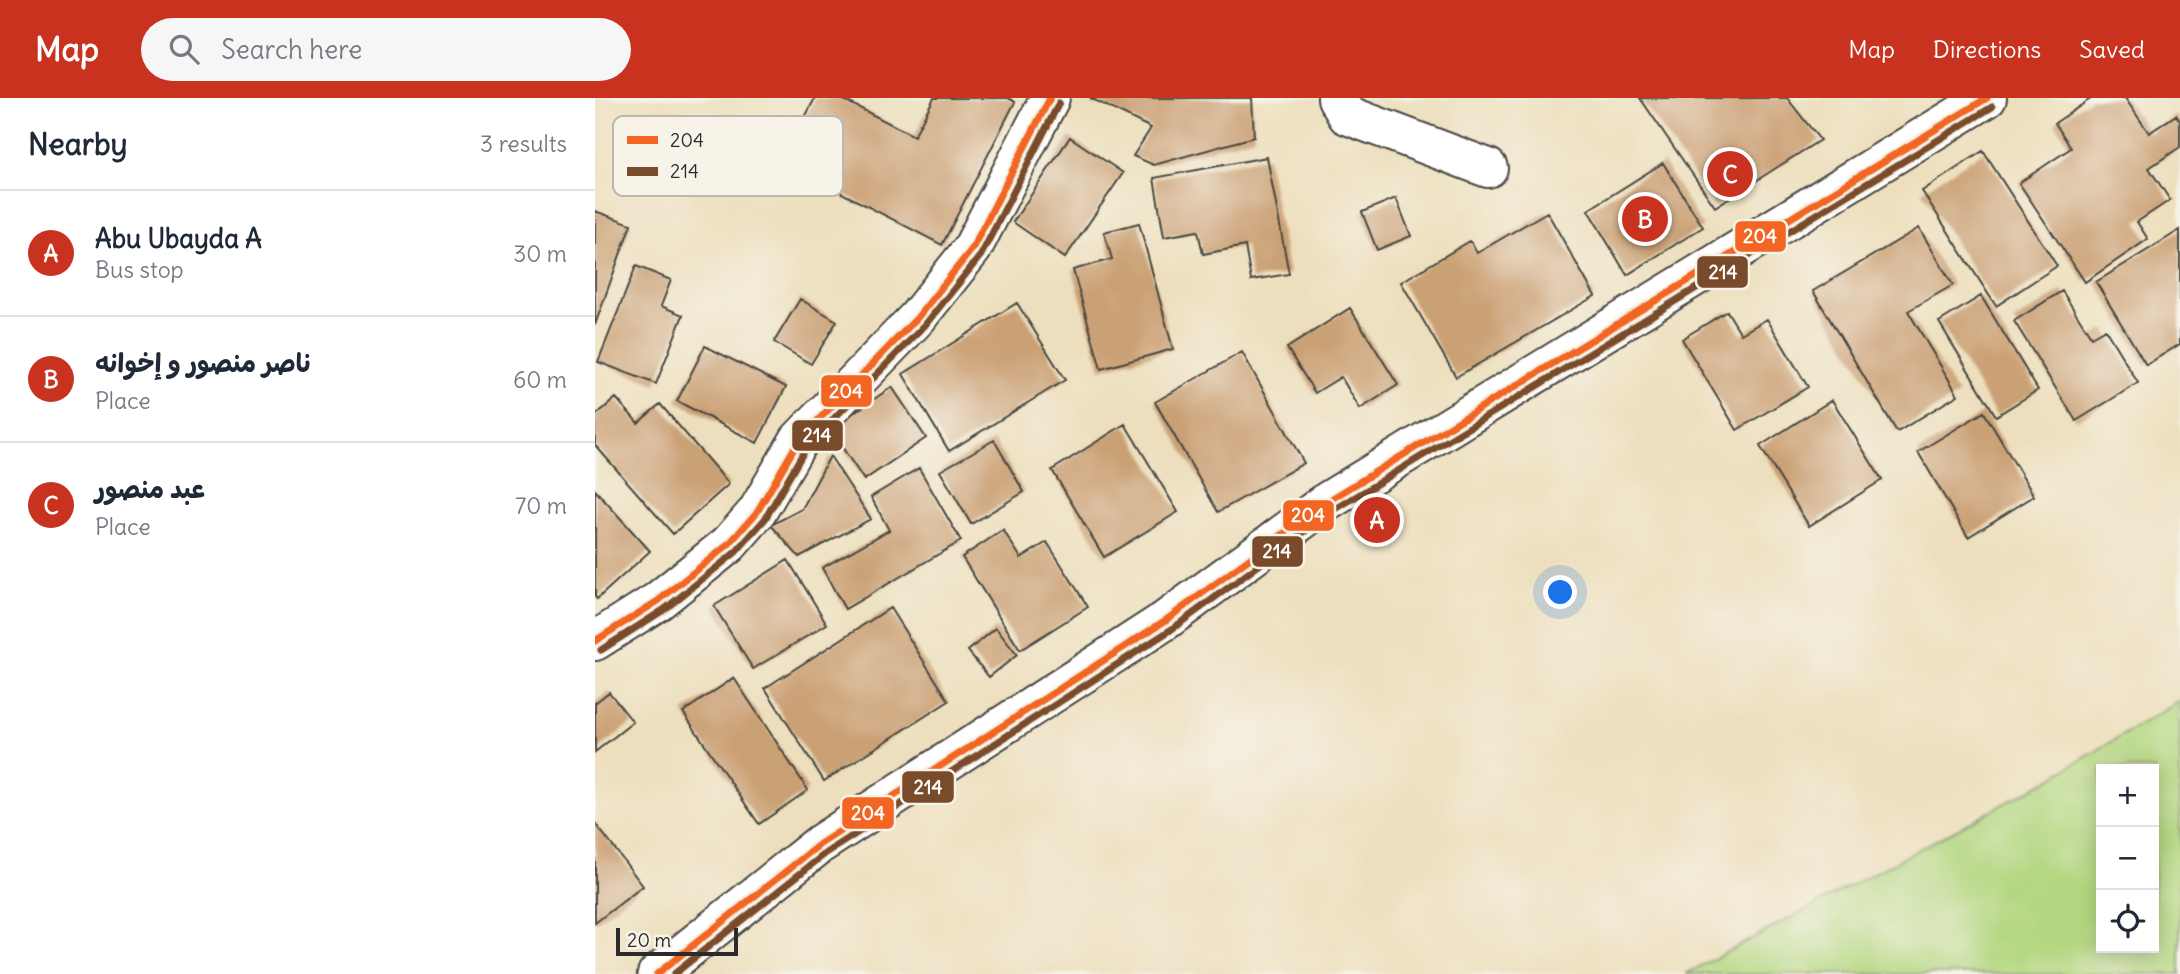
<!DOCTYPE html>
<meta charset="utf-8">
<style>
body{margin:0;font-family:Delius,"Playpen Sans Arabic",sans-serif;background:#f6f6f7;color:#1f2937}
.controls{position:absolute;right:21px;bottom:21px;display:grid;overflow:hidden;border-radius:0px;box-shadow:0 4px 18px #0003}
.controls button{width:63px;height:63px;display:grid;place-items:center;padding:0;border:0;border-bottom:2px solid #e0e1e3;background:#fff;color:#1f2937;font:35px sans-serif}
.scale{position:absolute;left:21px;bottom:18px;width:122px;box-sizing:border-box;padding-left:7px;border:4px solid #2b2b2b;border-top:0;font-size:19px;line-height:24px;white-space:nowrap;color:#2b2b2b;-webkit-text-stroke:5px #f7f3e8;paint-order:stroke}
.you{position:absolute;left:966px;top:495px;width:24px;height:24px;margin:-18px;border:5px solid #fff;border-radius:50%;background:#1a73e8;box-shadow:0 0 0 10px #1a73e833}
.badge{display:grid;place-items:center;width:46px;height:46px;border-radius:50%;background:#c8321e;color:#fff;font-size:23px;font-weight:700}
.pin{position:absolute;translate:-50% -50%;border:4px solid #fff;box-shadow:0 2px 7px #0006}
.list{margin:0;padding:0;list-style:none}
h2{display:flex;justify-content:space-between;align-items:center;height:91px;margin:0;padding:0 28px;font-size:30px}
h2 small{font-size:23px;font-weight:400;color:#747a83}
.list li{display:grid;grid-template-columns:46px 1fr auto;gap:21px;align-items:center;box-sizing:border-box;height:126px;padding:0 28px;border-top:2px solid #e0e1e3}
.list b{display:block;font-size:26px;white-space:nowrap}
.list p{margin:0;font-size:23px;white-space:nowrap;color:#747a83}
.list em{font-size:23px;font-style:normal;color:#747a83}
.icon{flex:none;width:38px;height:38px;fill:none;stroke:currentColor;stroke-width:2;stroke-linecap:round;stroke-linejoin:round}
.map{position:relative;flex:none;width:1585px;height:876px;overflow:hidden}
header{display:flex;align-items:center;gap:42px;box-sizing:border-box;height:98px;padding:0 35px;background:#c8321e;color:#fff}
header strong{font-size:33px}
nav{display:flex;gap:38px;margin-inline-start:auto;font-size:24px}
.search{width:490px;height:63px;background:#f6f6f7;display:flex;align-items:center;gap:18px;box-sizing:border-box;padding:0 24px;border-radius:38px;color:#747a83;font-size:26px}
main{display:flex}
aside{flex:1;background:#fff}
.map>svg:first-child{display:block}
.green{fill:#b3d780;stroke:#6f8156;stroke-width:2;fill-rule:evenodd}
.building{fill:#caa074}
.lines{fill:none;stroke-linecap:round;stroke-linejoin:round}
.street-casing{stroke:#484641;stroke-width:42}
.secondary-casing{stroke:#484641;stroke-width:42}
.street{stroke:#fff;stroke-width:38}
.secondary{stroke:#fff;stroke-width:38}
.bus-1-casing{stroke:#f7f3e8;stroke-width:12}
.bus-2-casing{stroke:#f7f3e8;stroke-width:12}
.bus-1{stroke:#f26522;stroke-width:7}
.bus-2{stroke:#7a4b2a;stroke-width:7}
.key{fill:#f7f3e8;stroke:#bab7af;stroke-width:2}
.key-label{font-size:19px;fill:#2b2b2b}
.line-badge{stroke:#f7f3e8;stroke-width:2.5}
.badge-label{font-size:19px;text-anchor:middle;font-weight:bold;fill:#fff}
</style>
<header>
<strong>Map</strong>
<div class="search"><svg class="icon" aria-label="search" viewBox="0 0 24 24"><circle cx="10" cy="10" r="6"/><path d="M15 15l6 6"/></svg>Search here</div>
<nav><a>Map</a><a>Directions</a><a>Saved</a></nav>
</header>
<main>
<aside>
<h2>Nearby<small>3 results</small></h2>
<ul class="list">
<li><span class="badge">A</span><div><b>Abu Ubayda A</b><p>Bus stop</p></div><em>30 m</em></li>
<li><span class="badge">B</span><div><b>ناصر منصور و إخوانه</b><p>Place</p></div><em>60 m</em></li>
<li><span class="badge">C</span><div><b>عبد منصور</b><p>Place</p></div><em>70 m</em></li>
</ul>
</aside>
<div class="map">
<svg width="1585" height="876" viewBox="0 0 1585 876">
<rect width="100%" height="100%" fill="#f7f3e8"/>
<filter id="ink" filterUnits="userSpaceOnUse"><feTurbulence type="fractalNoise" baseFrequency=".0143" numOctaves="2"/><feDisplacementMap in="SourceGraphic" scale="14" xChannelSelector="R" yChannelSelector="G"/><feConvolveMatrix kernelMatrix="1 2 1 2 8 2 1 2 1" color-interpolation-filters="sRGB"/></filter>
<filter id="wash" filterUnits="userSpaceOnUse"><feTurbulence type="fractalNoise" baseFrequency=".00686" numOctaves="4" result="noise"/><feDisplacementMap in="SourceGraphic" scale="28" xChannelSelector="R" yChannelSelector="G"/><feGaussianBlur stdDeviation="1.57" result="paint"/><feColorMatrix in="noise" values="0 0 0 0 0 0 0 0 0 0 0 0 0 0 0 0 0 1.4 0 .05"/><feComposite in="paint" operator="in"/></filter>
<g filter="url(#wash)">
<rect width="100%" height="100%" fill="#eddfbd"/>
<path class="green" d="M 1585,603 L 1585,876 L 1091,876 L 1444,687 ZM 1506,671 L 1559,671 L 1559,850 L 1506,850 Z"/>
<g id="blocks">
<path class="building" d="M 220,0 L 245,0 L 319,38 L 339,0 L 413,0 L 420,4 L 347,147 L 187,64 Z
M 495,0 L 657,0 L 659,39 L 559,67 L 538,58 L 556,30 Z
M 1045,0 L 1192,0 L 1225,42 L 1120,109 Z
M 1497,0 L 1530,0 L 1554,35 L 1581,17 L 1585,23 L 1585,49 L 1554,70 L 1575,102 L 1542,124 L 1553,141 L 1490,184 L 1424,85 L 1476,50 L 1460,25 Z
M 475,39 L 528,75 L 470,160 L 418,124 Z
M 1388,53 L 1462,168 L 1401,208 L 1327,93 Z
M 672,59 L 694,176 L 656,182 L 650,148 L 608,156 L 603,133 L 569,139 L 559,80 Z
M 1068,65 L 1108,129 L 1032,177 L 993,112 Z
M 801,100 L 816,138 L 782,152 L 767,114 Z
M 0,113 L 36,126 L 0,227 Z
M 952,114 L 1000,198 L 861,279 L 806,184 L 875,143 L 882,155 Z
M 544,125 L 578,251 L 506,271 L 478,172 L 517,161 L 509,134 Z
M 1324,130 L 1358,187 L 1313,213 L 1363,297 L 1302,334 L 1218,193 Z
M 1585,132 L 1585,246 L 1551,267 L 1501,184 Z
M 41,168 L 76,182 L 66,208 L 88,217 L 61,286 L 3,264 Z
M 1467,193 L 1496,239 L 1510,231 L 1543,285 L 1481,323 L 1419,223 Z
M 1386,198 L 1443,292 L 1401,318 L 1344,224 Z
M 205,201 L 242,223 L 216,266 L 179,244 Z
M 422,205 L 470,282 L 354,353 L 308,276 Z
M 755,210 L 803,287 L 765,311 L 746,279 L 720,295 L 692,250 Z
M 1132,213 L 1146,236 L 1172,221 L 1213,289 L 1142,332 L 1087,241 Z
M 110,248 L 191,289 L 162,345 L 82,303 Z
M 647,254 L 709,365 L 623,414 L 560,304 Z
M 297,289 L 331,340 L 269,382 L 235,331 Z
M 21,300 L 43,325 L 65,306 L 134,386 L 78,436 L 0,347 L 0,318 Z
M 1237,302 L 1287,382 L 1214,428 L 1165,348 Z
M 1389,314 L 1439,398 L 1373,439 L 1323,354 Z
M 530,326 L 583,414 L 509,459 L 457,372 Z
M 399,342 L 429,394 L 376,426 L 345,373 Z
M 235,358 L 276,421 L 204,459 L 176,427 L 207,411 Z
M 324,370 L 366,443 L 250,511 L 227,470 L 294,432 L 276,399 Z
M 0,392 L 55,453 L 2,501 L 0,499 Z
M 408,432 L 426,460 L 452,444 L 493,509 L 425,552 L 367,459 Z
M 193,462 L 232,526 L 158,571 L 119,508 Z
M 295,510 L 354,603 L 229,683 L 170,590 Z
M 401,530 L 422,557 L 394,579 L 373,553 Z
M 139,580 L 213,692 L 164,726 L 88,614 Z
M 14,594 L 38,624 L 0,654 L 0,605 Z
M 0,725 L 48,788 L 0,825 Z"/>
</g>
</g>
<g filter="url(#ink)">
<use href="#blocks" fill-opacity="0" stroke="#484641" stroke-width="2"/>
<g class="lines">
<defs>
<path id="street" d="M 742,0 L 752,17 L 893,70
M 0,543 L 63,503 L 134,446 L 162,414 L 204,342 L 322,220 L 377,151 L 455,0"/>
<path id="secondary" d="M 62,876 L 225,746 L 571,522 L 733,403 L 1392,0"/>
</defs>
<use href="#street" class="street-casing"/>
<use href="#secondary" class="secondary-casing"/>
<use href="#street" class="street"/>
<use href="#secondary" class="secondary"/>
<defs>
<path id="bus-1" d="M 0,543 L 63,503 L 134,446 L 162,414 L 204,342 L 322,220 L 377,151 L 455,0
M 62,876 L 225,746 L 571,522 L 733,403 L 1392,0"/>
<path id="bus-2" d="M 6,552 L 70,511 L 141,454 L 170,421 L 212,348 L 330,227 L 386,157 L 464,5
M 79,876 L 231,755 L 577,531 L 739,412 L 1397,9"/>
</defs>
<use href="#bus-1" class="bus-1-casing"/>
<use href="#bus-2" class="bus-2-casing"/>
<use href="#bus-1" class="bus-1"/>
<use href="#bus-2" class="bus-2"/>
</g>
</g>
<rect x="18" y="18" width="230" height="80" rx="10" class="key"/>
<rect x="32" y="38" width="31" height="8" fill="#f26522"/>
<rect x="32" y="69" width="31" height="9" fill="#7a4b2a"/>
<g class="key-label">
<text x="75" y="49">204</text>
<text x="75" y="80">214</text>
</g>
<g class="line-badge">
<rect x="1139" y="122" width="53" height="33" rx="7" fill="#f26522"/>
<rect x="1101" y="157" width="53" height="34" rx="7" fill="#7a4b2a"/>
<rect x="225" y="276" width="53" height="34" rx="7" fill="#f26522"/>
<rect x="196" y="321" width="53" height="33" rx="7" fill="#7a4b2a"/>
<rect x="687" y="401" width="53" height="33" rx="7" fill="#f26522"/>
<rect x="656" y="437" width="53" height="33" rx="7" fill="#7a4b2a"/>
<rect x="306" y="672" width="54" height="34" rx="7" fill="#7a4b2a"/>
<rect x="246" y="698" width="54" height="34" rx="7" fill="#f26522"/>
</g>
<g class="badge-label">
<text x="1165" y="145">204</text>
<text x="1128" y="181">214</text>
<text x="251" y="300">204</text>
<text x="222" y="344">214</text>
<text x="713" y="424">204</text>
<text x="682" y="460">214</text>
<text x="333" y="696">214</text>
<text x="273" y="722">204</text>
</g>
</svg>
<div class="controls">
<button>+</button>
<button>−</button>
<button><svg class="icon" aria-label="locate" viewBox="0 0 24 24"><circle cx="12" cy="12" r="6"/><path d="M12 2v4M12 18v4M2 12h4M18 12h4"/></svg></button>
</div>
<div class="scale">20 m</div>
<div class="you"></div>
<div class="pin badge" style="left:782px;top:422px">A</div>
<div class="pin badge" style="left:1050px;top:121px">B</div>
<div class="pin badge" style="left:1135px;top:76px">C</div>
</div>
</main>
